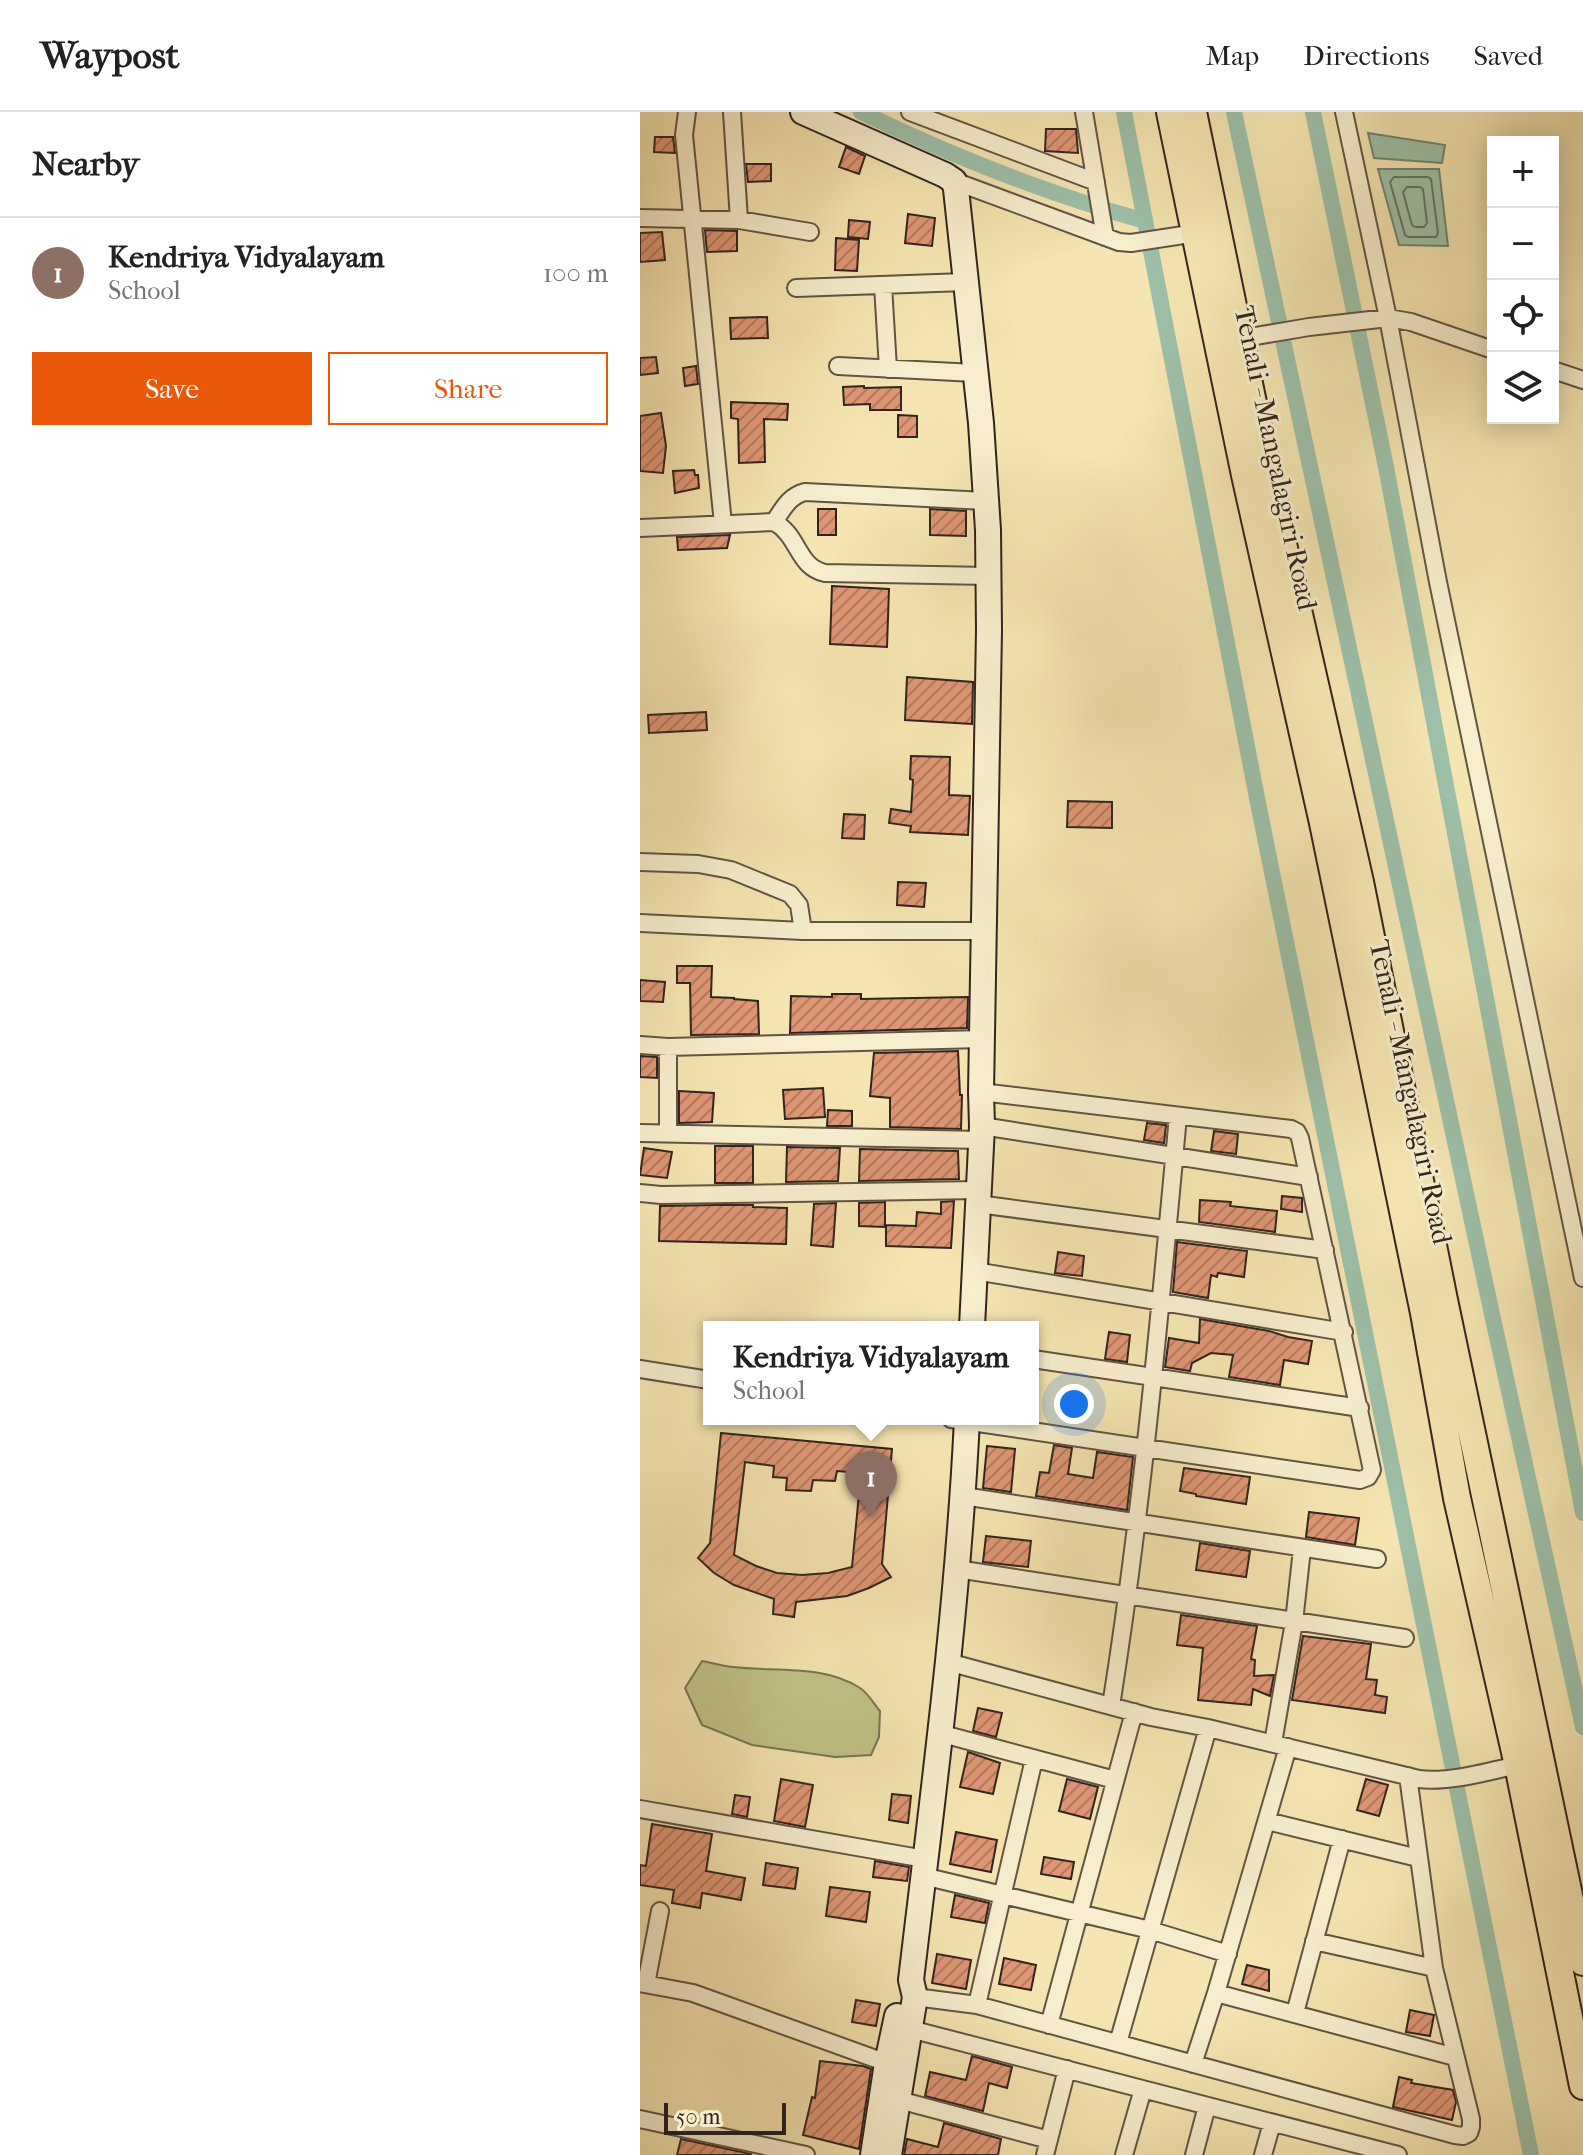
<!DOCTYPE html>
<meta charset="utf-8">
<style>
body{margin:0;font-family:"IM FELL French Canon",serif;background:#f2f2f2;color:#222}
.controls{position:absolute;right:24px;top:24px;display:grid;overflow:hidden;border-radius:0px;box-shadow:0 4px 20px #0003}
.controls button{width:72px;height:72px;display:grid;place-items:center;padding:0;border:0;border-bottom:2px solid #e0e0e0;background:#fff;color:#222;font:40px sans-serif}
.scale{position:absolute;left:24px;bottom:20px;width:122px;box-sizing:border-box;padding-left:8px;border:4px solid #31241f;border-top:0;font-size:22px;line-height:28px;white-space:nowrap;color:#31241f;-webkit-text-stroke:6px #f8eecd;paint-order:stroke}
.you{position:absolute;left:434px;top:1292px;width:28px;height:28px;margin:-20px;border:6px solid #fff;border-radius:50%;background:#1a73e8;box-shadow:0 0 0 12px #1a73e833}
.badge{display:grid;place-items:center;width:52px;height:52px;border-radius:50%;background:#ea580c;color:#fff;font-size:26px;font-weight:700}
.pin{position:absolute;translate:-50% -66px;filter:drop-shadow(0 2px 4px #0008)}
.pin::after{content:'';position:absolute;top:42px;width:28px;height:24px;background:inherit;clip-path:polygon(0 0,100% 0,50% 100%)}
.popup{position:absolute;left:63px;top:1209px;width:336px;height:104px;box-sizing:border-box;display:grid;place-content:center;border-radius:0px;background:#fff;filter:drop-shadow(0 2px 6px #0005);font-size:26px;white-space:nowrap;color:#767676}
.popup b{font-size:30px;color:#222}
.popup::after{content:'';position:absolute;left:50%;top:100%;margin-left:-16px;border:16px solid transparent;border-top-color:#fff}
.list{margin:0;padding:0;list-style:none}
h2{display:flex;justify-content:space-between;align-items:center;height:104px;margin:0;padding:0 32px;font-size:34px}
h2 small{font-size:26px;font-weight:400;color:#767676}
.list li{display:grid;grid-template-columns:52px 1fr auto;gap:24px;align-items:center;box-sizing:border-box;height:112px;padding:0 32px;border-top:2px solid #e0e0e0}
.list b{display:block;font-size:30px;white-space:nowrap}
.list p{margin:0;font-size:26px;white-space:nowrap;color:#767676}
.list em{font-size:26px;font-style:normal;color:#767676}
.actions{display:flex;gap:16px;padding:24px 32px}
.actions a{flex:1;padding:18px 0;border:2px solid #ea580c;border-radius:0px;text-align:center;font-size:28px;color:#ea580c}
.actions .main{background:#ea580c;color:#fff}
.icon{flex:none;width:44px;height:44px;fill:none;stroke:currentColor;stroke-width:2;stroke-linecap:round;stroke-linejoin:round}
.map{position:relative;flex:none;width:943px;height:2043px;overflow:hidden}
header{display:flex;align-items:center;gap:48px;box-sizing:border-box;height:112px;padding:0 40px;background:#fff;border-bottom:2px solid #e0e0e0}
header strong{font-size:38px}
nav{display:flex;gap:44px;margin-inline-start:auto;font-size:28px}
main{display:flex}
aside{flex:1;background:#fff}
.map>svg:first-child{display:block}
.pitch{fill:#c1c388;stroke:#797454;stroke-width:2}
.water{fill:#9dc0a8;stroke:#728271;stroke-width:2}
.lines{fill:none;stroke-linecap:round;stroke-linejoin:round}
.shore{stroke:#677264;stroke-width:2}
.canal{stroke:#9dc0a8;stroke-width:16}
.building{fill:url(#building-hatch);stroke:#31241f;stroke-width:2;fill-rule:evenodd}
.street-casing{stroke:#625444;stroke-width:20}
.secondary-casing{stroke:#31241f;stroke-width:28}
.primary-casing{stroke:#31241f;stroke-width:30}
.street{stroke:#f8eecd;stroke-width:16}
.secondary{stroke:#f8eecd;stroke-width:24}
.primary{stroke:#f5e5b2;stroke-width:26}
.labels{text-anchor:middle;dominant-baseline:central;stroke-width:6;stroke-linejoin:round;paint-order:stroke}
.street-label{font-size:28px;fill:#31241f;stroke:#f8eecd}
</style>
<header>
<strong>Waypost</strong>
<nav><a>Map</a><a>Directions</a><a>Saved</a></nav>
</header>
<main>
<aside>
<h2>Nearby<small></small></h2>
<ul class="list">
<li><span class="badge" style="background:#8d6e63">1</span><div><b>Kendriya Vidyalayam</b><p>School</p></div><em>100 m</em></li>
</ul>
<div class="actions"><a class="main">Save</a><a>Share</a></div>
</aside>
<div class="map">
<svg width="943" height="2043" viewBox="0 0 943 2043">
<defs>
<pattern id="building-hatch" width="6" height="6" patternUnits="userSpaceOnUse" patternTransform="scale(2)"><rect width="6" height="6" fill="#df9675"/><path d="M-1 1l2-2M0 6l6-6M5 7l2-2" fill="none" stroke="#b57a5f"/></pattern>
</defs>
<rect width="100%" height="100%" fill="#f5e5b2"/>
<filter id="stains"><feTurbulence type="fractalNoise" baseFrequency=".0025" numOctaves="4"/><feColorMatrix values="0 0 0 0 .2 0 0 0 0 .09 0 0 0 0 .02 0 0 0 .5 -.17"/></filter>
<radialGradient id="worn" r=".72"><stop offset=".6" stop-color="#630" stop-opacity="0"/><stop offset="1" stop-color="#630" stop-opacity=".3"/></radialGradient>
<path class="pitch" d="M 62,1549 C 72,1551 83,1554 93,1555 C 134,1560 183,1552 220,1576 C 228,1581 234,1592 240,1599 L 239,1625 L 231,1643 L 195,1645 L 112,1633 L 62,1613 L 45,1576 Z"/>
<path class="water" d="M 728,21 L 805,33 L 802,51 L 734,46 Z
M 738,57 L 799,57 L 808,134 L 759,133 Z"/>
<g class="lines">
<path class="shore" d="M 754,65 L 788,65 L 791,67 L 798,121 L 796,125 L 768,125 L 765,123 L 750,70 Z
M 767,75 L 780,75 L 783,77 L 787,111 L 784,115 L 775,115 L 772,113 L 763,80 Z"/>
<path class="canal" d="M 221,0 C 312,44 408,82 505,109
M 484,0 L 617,686 L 891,2043
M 594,0 L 853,1207 L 943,1615
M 673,0 L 746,355 L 943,1401"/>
</g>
<path class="building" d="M 406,17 L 436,17 L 438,41 L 405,39 Z
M 15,25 L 33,25 L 35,41 L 14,40 Z
M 206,35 L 225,44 L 219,62 L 199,55 Z
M 106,52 L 131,52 L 131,69 L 108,70 Z
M 268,102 L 295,106 L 292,134 L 265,131 Z
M 209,108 L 230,110 L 228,127 L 208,125 Z
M 65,118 L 97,119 L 97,139 L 67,140 Z
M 22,120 L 25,148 L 0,150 L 0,121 Z
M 196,126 L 219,128 L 217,159 L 195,158 Z
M 127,205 L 128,226 L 91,227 L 90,206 Z
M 16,245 L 18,261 L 0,263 L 0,246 Z
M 56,254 L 58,272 L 45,274 L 43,256 Z
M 224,274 L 224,276 L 261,275 L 261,298 L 230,298 L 230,292 L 204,293 L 203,275 Z
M 91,290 L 148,292 L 147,308 L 124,307 L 125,350 L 99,351 L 98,307 L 91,306 Z
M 21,301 L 26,334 L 23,361 L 0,359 L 0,304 Z
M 258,303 L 277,304 L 277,325 L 258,325 Z
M 54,358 L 55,363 L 58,363 L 59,376 L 35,381 L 33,359 Z
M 178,397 L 196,397 L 196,423 L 178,423 Z
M 290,397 L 326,399 L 326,424 L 290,423 Z
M 90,423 L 87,436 L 38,438 L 37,425 Z
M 192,474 L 249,477 L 247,535 L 190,532 Z
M 267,565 L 333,570 L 332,612 L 265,608 Z
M 66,600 L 67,618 L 9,621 L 8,603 Z
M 271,644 L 310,645 L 309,683 L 330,684 L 328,723 L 270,720 L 271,714 L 249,711 L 251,697 L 271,700 L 273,668 L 270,667 Z
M 428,689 L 472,690 L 472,716 L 427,715 Z
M 204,702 L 225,703 L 224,727 L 202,726 Z
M 258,770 L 286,771 L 284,795 L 257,793 Z
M 37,854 L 72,854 L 71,885 L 94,886 L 94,887 L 118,889 L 119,922 L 51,923 L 50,871 L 37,871 Z
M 0,868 L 25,870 L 23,890 L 0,889 Z
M 192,882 L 221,882 L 221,887 L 328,885 L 327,916 L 150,921 L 151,884 L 192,885 Z
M 318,939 L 320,983 L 322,983 L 321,1017 L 250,1015 L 250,986 L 230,984 L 234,941 Z
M 0,944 L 17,945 L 17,966 L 0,965 Z
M 183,976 L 185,1005 L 145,1007 L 143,978 Z
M 39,979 L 74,981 L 72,1010 L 39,1011 Z
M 188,998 L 212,999 L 212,1014 L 187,1014 Z
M 507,1011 L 526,1013 L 524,1031 L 504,1028 Z
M 574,1019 L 598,1022 L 596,1042 L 571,1039 Z
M 75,1034 L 113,1034 L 113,1071 L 75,1071 Z
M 147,1035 L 200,1036 L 198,1069 L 146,1070 Z
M 4,1036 L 32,1040 L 27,1066 L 0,1063 Z
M 220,1037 L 318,1039 L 319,1067 L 219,1069 Z
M 642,1084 L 662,1086 L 662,1100 L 641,1097 Z
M 560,1088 L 591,1090 L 590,1094 L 637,1099 L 635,1120 L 559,1110 Z
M 314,1089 L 311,1136 L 246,1134 L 246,1113 L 276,1114 L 277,1100 L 301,1102 L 301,1090 Z
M 245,1090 L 245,1115 L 219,1114 L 219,1091 Z
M 196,1091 L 193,1135 L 171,1133 L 174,1092 Z
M 76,1093 L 113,1093 L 113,1095 L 147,1096 L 146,1132 L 19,1129 L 20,1094 Z
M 537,1130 L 607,1139 L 604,1165 L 578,1161 L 577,1165 L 571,1163 L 568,1186 L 533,1180 Z
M 418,1140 L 444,1144 L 442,1164 L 415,1161 Z
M 560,1207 L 629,1219 L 648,1225 L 672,1229 L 668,1252 L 644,1248 L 640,1273 L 589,1265 L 593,1243 L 571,1241 L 552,1251 L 550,1259 L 525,1255 L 529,1226 L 559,1231 Z
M 469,1220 L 490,1223 L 487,1250 L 465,1247 Z
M 81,1321 L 252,1337 L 242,1452 L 251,1465 L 229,1476 L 207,1484 L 156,1490 L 154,1505 L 133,1502 L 134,1487 L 94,1473 L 74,1461 L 58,1446 L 70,1431 ZM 105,1350 L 134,1354 L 133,1365 L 147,1366 L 146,1378 L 171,1379 L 173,1368 L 195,1369 L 197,1359 L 221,1361 L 212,1455 L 188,1461 L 162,1463 L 137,1461 L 116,1454 L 94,1443 Z
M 414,1333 L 432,1336 L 428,1362 L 453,1366 L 457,1340 L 493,1345 L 487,1398 L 396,1384 L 400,1360 L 409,1361 Z
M 347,1334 L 375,1337 L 371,1380 L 343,1376 Z
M 544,1356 L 610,1365 L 606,1392 L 556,1384 L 556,1382 L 540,1379 Z
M 669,1400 L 719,1406 L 715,1433 L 666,1425 Z
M 346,1424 L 391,1429 L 388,1455 L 343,1450 Z
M 560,1431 L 610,1439 L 606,1465 L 556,1458 Z
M 541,1503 L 617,1514 L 611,1547 L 615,1548 L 614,1564 L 634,1563 L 630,1584 L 613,1577 L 611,1593 L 558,1588 L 563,1536 L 537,1533 Z
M 663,1524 L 731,1532 L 726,1567 L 737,1568 L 735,1583 L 747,1585 L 745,1601 L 652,1588 Z
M 338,1596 L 362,1601 L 356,1625 L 333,1619 Z
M 328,1640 L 360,1651 L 353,1682 L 320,1675 Z
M 141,1667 L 173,1673 L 165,1715 L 134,1709 Z
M 427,1667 L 458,1675 L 450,1707 L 419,1699 Z
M 726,1667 L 748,1673 L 739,1704 L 717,1698 Z
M 252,1682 L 271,1684 L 268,1711 L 249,1708 Z
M 95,1683 L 110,1685 L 107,1705 L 92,1702 Z
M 12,1712 L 72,1722 L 66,1759 L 105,1766 L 101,1788 L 62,1781 L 60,1796 L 32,1791 L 34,1778 L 0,1773 L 0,1753 L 6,1754 Z
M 316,1720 L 357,1728 L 351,1760 L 310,1752 Z
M 404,1745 L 434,1750 L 431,1767 L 401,1762 Z
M 235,1749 L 269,1755 L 267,1769 L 233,1765 Z
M 126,1751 L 158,1756 L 155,1777 L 123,1773 Z
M 190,1775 L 230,1780 L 226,1810 L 186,1804 Z
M 315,1783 L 349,1791 L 345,1811 L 311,1805 Z
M 297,1842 L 331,1848 L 326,1877 L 292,1871 Z
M 364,1846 L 396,1853 L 391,1878 L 359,1872 Z
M 607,1853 L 629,1858 L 629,1879 L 602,1872 Z
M 216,1888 L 240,1892 L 236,1914 L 212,1910 Z
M 770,1898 L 794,1903 L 790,1924 L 766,1920 Z
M 332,1944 L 372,1955 L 367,1976 L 349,1971 L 343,1999 L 285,1984 L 290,1960 L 326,1968 Z
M 180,1949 L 223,1954 L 231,1957 L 219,2037 L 163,2023 L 172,1985 L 175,1986 Z
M 759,1965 L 772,1968 L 771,1971 L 813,1978 L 816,1990 L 812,2008 L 753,1995 Z
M 304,2011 L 361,2027 L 358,2043 L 264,2043 L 267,2027 L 298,2035 Z
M 41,2027 L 111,2042 L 111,2043 L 37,2043 Z"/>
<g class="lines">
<defs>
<path id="street" d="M 47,0 L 44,23 L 83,412
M 92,0 L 99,108
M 270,0 L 456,70
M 444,0 L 465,125
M 704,0 L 748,206 L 798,470 L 943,1166
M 314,69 L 479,130 L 491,131 L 563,120
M 0,106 L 99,108 L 170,120
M 243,173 L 248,257
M 156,176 L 325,170
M 598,227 L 669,215 L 748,206 L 771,210 L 853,238
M 198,254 L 335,261
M 913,258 L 943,268
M 134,410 C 143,397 149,384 165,380 L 346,389
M 0,416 L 134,410 C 159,423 157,455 185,461 L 349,464
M 0,750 L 58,752 L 91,758 L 150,782 L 159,793 L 163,819
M 0,811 L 163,819 L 344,819
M 0,933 L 28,935 L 342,927
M 28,935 L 28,1022
M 342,1014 L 669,1065
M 0,1021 L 341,1028
M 0,1081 L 21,1083 L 339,1078
M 338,1092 L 685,1138
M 335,1159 L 704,1220
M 393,1247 L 720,1296
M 0,1257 L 69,1268
M 311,1307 L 720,1368 L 728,1365 L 732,1358 L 660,1026 L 657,1020 L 651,1017 L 341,980
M 323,1384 L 737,1447
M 317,1457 L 765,1526
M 308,1550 L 511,1605 L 568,1616 L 779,1667 C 810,1671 855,1658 886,1651
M 471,1594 C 502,1398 520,1201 538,1004
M 299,1621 L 475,1668
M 633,1631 L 654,1510 L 662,1437
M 0,1697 L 285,1747
M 627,1709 L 778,1746
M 283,1764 L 510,1818 L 588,1842
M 674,1829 L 794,1856
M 0,1871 L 53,1881 L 247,1951
M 6,1872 L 20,1799
M 576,1881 L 815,1945
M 275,1885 L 337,1893 L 815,2023 L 823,2024 L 829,2021 L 831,2015 L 831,2007 L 794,1856 L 768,1664
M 337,1893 L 394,1647
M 655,1901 L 702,1727
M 409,1913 L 494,1600
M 270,1917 L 758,2043
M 478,1931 L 568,1616
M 553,1952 L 576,1881 L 648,1635
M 259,1988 L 409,2028
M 0,2007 L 166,2043
M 405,2043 L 427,1957
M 484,2043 L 503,1977
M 554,2043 L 567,1994
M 623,2043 L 632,2011"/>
<path id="secondary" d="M 163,0 L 305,63 L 314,69 L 316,77 L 341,311 L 348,418 L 349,518 L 341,980 L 342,1014 L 332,1215
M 233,2043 L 247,1951 L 257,1904
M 249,2043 L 275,1885 L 271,1868 C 293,1682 318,1495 327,1307"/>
<path id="primary" d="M 530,0 L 605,363 L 683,711 L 784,1201 L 817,1386 L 878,1653 L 943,1974
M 553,0 L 633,388 L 720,770 L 804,1188 L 943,1850"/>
</defs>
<use href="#street" class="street-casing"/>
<use href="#secondary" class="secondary-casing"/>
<use href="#primary" class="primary-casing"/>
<use href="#street" class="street"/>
<use href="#secondary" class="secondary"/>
<use href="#primary" class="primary"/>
</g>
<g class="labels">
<g class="street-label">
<text transform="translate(636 346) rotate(78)">Tenali - Mangalagiri Road</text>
<text transform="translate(771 980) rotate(78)">Tenali - Mangalagiri Road</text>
</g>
</g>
<rect width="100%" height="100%" filter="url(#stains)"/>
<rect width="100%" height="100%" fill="url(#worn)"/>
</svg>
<div class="controls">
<button>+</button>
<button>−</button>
<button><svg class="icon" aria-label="locate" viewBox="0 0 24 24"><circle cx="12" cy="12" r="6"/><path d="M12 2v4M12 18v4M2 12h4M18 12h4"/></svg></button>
<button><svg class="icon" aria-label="layers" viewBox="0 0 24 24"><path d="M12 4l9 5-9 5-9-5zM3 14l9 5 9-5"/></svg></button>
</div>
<div class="scale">50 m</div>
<div class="you"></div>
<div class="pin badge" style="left:231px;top:1405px;background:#8d6e63">1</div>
<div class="popup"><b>Kendriya Vidyalayam</b>School</div>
</div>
</main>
